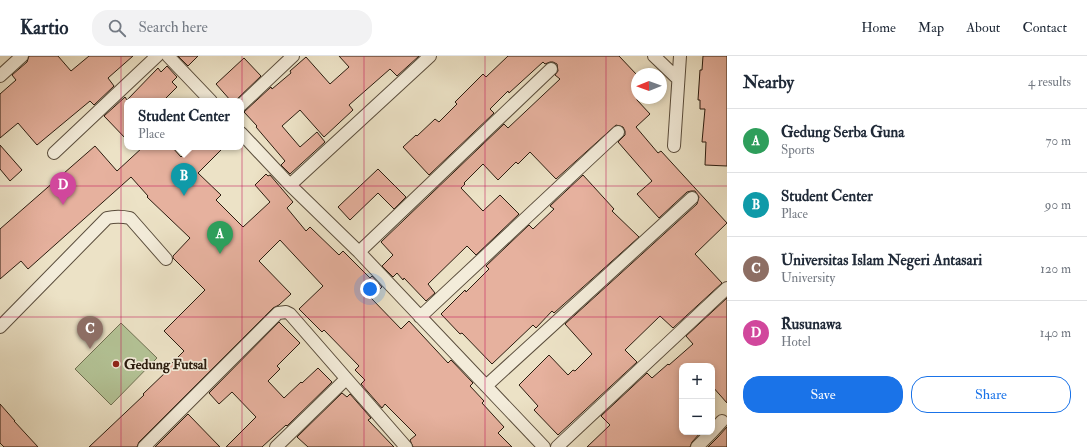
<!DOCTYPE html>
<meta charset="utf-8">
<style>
body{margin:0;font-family:"IM FELL Double Pica",serif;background:#f2f2f3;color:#1f2937}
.controls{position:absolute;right:12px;bottom:12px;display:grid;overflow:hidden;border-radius:8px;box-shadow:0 2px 6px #0003}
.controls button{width:36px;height:36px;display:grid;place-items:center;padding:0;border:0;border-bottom:1px solid #e0e1e3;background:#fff;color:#1f2937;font:20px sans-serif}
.compass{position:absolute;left:631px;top:12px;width:36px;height:36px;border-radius:50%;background:#fff;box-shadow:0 2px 6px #0003;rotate:269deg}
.you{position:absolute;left:370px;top:233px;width:14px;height:14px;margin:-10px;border:3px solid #fff;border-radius:50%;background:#1a73e8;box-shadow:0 0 0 6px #1a73e833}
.badge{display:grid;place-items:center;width:26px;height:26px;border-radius:50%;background:#1a73e8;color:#fff;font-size:13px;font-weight:700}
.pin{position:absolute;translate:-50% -33px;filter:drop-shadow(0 1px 2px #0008)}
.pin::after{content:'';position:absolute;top:21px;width:14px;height:12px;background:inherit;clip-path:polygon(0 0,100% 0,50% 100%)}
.popup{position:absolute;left:124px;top:42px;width:120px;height:52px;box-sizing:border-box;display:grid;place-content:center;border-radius:8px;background:#fff;filter:drop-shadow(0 1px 3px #0005);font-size:13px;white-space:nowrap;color:#747a83}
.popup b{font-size:15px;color:#1f2937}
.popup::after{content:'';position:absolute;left:50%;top:100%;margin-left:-8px;border:8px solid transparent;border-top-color:#fff}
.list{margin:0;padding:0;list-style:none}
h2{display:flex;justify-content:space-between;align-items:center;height:52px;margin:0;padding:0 16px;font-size:17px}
h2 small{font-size:13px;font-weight:400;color:#747a83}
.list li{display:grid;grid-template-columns:26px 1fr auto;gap:12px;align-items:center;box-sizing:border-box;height:64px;padding:0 16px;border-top:1px solid #e0e1e3}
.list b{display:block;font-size:15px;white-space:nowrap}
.list p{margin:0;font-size:13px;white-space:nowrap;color:#747a83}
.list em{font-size:13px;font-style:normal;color:#747a83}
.actions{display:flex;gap:8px;padding:12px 16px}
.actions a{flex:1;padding:9px 0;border:1px solid #1a73e8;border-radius:16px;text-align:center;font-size:14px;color:#1a73e8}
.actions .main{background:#1a73e8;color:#fff}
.icon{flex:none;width:22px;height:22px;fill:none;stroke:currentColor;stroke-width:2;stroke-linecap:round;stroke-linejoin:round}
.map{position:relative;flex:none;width:727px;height:391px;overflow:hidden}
header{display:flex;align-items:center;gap:24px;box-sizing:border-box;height:56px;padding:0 20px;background:#fff;border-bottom:1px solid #e0e1e3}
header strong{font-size:19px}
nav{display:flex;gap:22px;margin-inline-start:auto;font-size:14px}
.search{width:280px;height:36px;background:#f2f2f3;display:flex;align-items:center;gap:10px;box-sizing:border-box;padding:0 14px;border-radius:16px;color:#747a83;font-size:15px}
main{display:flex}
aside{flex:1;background:#fff}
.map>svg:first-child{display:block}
.green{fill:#b4c497;stroke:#6f7052}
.building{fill:#e6b19e;stroke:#2a1b0e}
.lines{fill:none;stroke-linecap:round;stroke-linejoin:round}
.minor-casing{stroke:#5a4d3c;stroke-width:14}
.minor{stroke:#f3ecda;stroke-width:12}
.grid{fill:none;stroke:#c2185b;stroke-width:1;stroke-opacity:0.55}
.poi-dot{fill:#8f2418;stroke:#f3ecda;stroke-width:1.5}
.labels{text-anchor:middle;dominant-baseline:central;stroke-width:3.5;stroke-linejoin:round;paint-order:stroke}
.poi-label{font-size:14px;font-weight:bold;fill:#2a1b0e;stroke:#f3ecda;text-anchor:start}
</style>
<header>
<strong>Kartio</strong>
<div class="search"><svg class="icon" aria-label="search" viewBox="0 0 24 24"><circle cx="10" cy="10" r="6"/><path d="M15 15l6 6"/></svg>Search here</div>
<nav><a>Home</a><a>Map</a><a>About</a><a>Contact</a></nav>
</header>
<main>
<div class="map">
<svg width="727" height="391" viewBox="0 0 727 391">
<rect width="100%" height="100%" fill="#ece2c6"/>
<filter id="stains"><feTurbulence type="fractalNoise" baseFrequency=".005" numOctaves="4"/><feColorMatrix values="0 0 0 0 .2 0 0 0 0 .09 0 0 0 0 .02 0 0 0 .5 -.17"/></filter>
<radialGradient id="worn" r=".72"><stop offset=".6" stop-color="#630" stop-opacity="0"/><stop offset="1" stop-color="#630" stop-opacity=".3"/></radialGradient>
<path class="green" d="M 121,267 L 157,302 L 111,349 L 75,313 Z"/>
<path class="building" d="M 29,0 L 58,0 L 71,15 L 89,0 L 133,0 L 108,22 L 114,30 L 94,49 L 90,45 L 37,89 L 18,67 L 0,82 L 0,38 L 16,24 L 12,19 L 27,6 Z
M 178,0 L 198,0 L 188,10 Z
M 339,0 L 419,0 L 397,20 L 390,13 L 349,49 L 353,54 L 324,81 L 300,54 L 282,70 L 300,91 L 317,76 L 325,86 L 290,118 L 281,109 L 285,105 L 256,71 L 257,70 L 244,56 L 271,31 L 272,33 L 291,17 L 290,15 L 306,1 L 330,28 L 349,11 Z
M 508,0 L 619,0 L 637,19 L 637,44 L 650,58 L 636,71 L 658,97 L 661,95 L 727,167 L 695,198 L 722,227 L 673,272 L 660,260 L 625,294 L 637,306 L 558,379 L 534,354 L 538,350 L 519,329 L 549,299 L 568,319 L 573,314 L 575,315 L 592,298 L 565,268 L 697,148 L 699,141 L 695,135 L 691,135 L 687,136 L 659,162 L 637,138 L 652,125 L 618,86 L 625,79 L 625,75 L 623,71 L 616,69 L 556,123 L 530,96 L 518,108 L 516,106 L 498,124 L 483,108 L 464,127 L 465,128 L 461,132 L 483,155 L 500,139 L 519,158 L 476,199 L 467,190 L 428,228 L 435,237 L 426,245 L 404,222 L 403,224 L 397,217 L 393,221 L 382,210 L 393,199 L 381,186 L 504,68 L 508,72 L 560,23 L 555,19 L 558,15 L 557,8 L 553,6 L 550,6 L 545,8 L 543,6 L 509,37 L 508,35 L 490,53 L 494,57 L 429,119 L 403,91 L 416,79 L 417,80 L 435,63 L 439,66 L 457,48 L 455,46 L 483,18 L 486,21 Z
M 703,0 L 727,0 L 727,110 L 705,109 L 706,86 L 702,86 L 705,53 L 700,53 L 700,44 L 698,44 L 700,14 L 702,14 Z
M 244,2 L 261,20 L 235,45 L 233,43 L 231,45 L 216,28 Z
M 167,10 L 177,21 L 172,26 L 177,31 L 163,45 L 127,45 L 127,84 L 104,60 L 125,41 L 127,44 L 158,12 L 161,16 Z
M 0,89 L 22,114 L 10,125 L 0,113 Z
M 95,90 L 117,115 L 143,91 L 172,91 L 181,101 L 191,91 L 224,91 L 198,117 L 221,139 L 216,144 L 243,171 L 270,146 L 255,129 L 266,118 L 268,120 L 270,119 L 293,146 L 287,152 L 306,175 L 310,171 L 339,199 L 343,195 L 370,222 L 372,220 L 382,231 L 371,242 L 401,273 L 409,265 L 448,307 L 451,304 L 473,327 L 470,330 L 484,345 L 482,347 L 504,371 L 498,377 L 512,391 L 413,391 L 410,384 L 416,379 L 385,348 L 382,352 L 361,328 L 365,324 L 355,314 L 359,310 L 324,274 L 322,276 L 299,253 L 323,230 L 280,184 L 259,205 L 291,238 L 279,249 L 273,252 L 139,386 L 137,391 L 89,391 L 144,339 L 143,338 L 168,314 L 167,312 L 184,295 L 164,275 L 205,234 L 173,202 L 173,200 L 190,182 L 147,141 L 148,140 L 131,121 L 28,213 L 21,205 L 0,223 L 0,173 Z
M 378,113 L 406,141 L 394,153 L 378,137 L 350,164 L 338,151 Z
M 583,119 L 614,153 L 612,155 L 639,181 L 554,257 L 552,255 L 536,272 L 533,269 L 492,308 L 462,277 L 460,278 L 441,258 L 465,234 L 466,236 L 489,213 L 486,210 L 529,169 L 533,173 L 554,153 L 550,150 Z
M 727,242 L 727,347 L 712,330 L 712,310 L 682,310 L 682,376 L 701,376 L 692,386 L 690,391 L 587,391 L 610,369 L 601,360 L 647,317 L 652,322 L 668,308 L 669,309 L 693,288 L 686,280 Z
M 279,266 L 300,287 L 277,310 L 280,313 L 268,325 L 284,342 L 301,326 L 302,327 L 318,312 L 332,326 L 287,370 L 286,369 L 262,391 L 226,391 L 256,361 L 232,336 L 219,348 L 209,337 Z
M 342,337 L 347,341 L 350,338 L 371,362 L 368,364 L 394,391 L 308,391 L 297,381 Z
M 0,348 L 15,365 L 14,365 L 38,391 L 4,391 L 0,387 Z
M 188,358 L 220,391 L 155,391 Z
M 727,371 L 727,391 L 708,391 L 718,381 Z"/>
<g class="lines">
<defs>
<path id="minor" d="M 168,0 L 211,45
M 654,0 L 678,23
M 0,20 L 22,0
M 241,49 L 293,0
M 241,77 L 290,129 L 359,196 L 544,391
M 674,90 L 680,0
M 54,97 L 157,0
M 290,129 L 430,0
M 359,196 L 551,13
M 420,261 L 618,76
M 0,271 L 107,162 C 115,160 121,160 130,162 L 166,203
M 486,330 L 692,142
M 712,376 L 722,365
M 144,391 L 278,257 L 286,256 L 290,258 L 406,391
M 276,391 L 346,323
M 557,391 L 727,232
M 697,391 L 712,376"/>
</defs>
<use href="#minor" class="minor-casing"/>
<use href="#minor" class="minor"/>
</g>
<path class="grid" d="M 121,0 L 121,391M 242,0 L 242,391M 364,0 L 364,391M 485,0 L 485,391M 606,0 L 606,391M 0,130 L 727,130M 0,261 L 727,261"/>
<circle class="poi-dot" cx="116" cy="308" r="4"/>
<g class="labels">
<g class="poi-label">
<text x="124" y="308">Gedung Futsal</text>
</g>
</g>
<rect width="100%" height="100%" filter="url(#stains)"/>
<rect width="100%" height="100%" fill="url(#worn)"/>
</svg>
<div class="controls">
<button>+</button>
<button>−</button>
</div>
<svg class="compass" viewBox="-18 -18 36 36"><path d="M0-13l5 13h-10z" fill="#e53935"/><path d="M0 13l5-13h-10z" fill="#747a83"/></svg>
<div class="you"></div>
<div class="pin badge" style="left:220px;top:198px;background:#2e9e5b">A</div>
<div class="pin badge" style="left:184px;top:140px;background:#0f9aa8">B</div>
<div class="popup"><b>Student Center</b>Place</div>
<div class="pin badge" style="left:90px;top:293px;background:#8d6e63">C</div>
<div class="pin badge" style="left:63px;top:149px;background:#d1479c">D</div>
</div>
<aside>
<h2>Nearby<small>4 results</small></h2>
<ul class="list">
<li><span class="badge" style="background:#2e9e5b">A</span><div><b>Gedung Serba Guna</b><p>Sports</p></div><em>70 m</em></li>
<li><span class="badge" style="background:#0f9aa8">B</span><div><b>Student Center</b><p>Place</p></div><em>90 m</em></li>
<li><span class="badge" style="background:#8d6e63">C</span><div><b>Universitas Islam Negeri Antasari</b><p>University</p></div><em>120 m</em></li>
<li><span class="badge" style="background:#d1479c">D</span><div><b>Rusunawa</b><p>Hotel</p></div><em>140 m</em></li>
</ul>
<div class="actions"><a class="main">Save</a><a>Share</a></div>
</aside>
</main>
